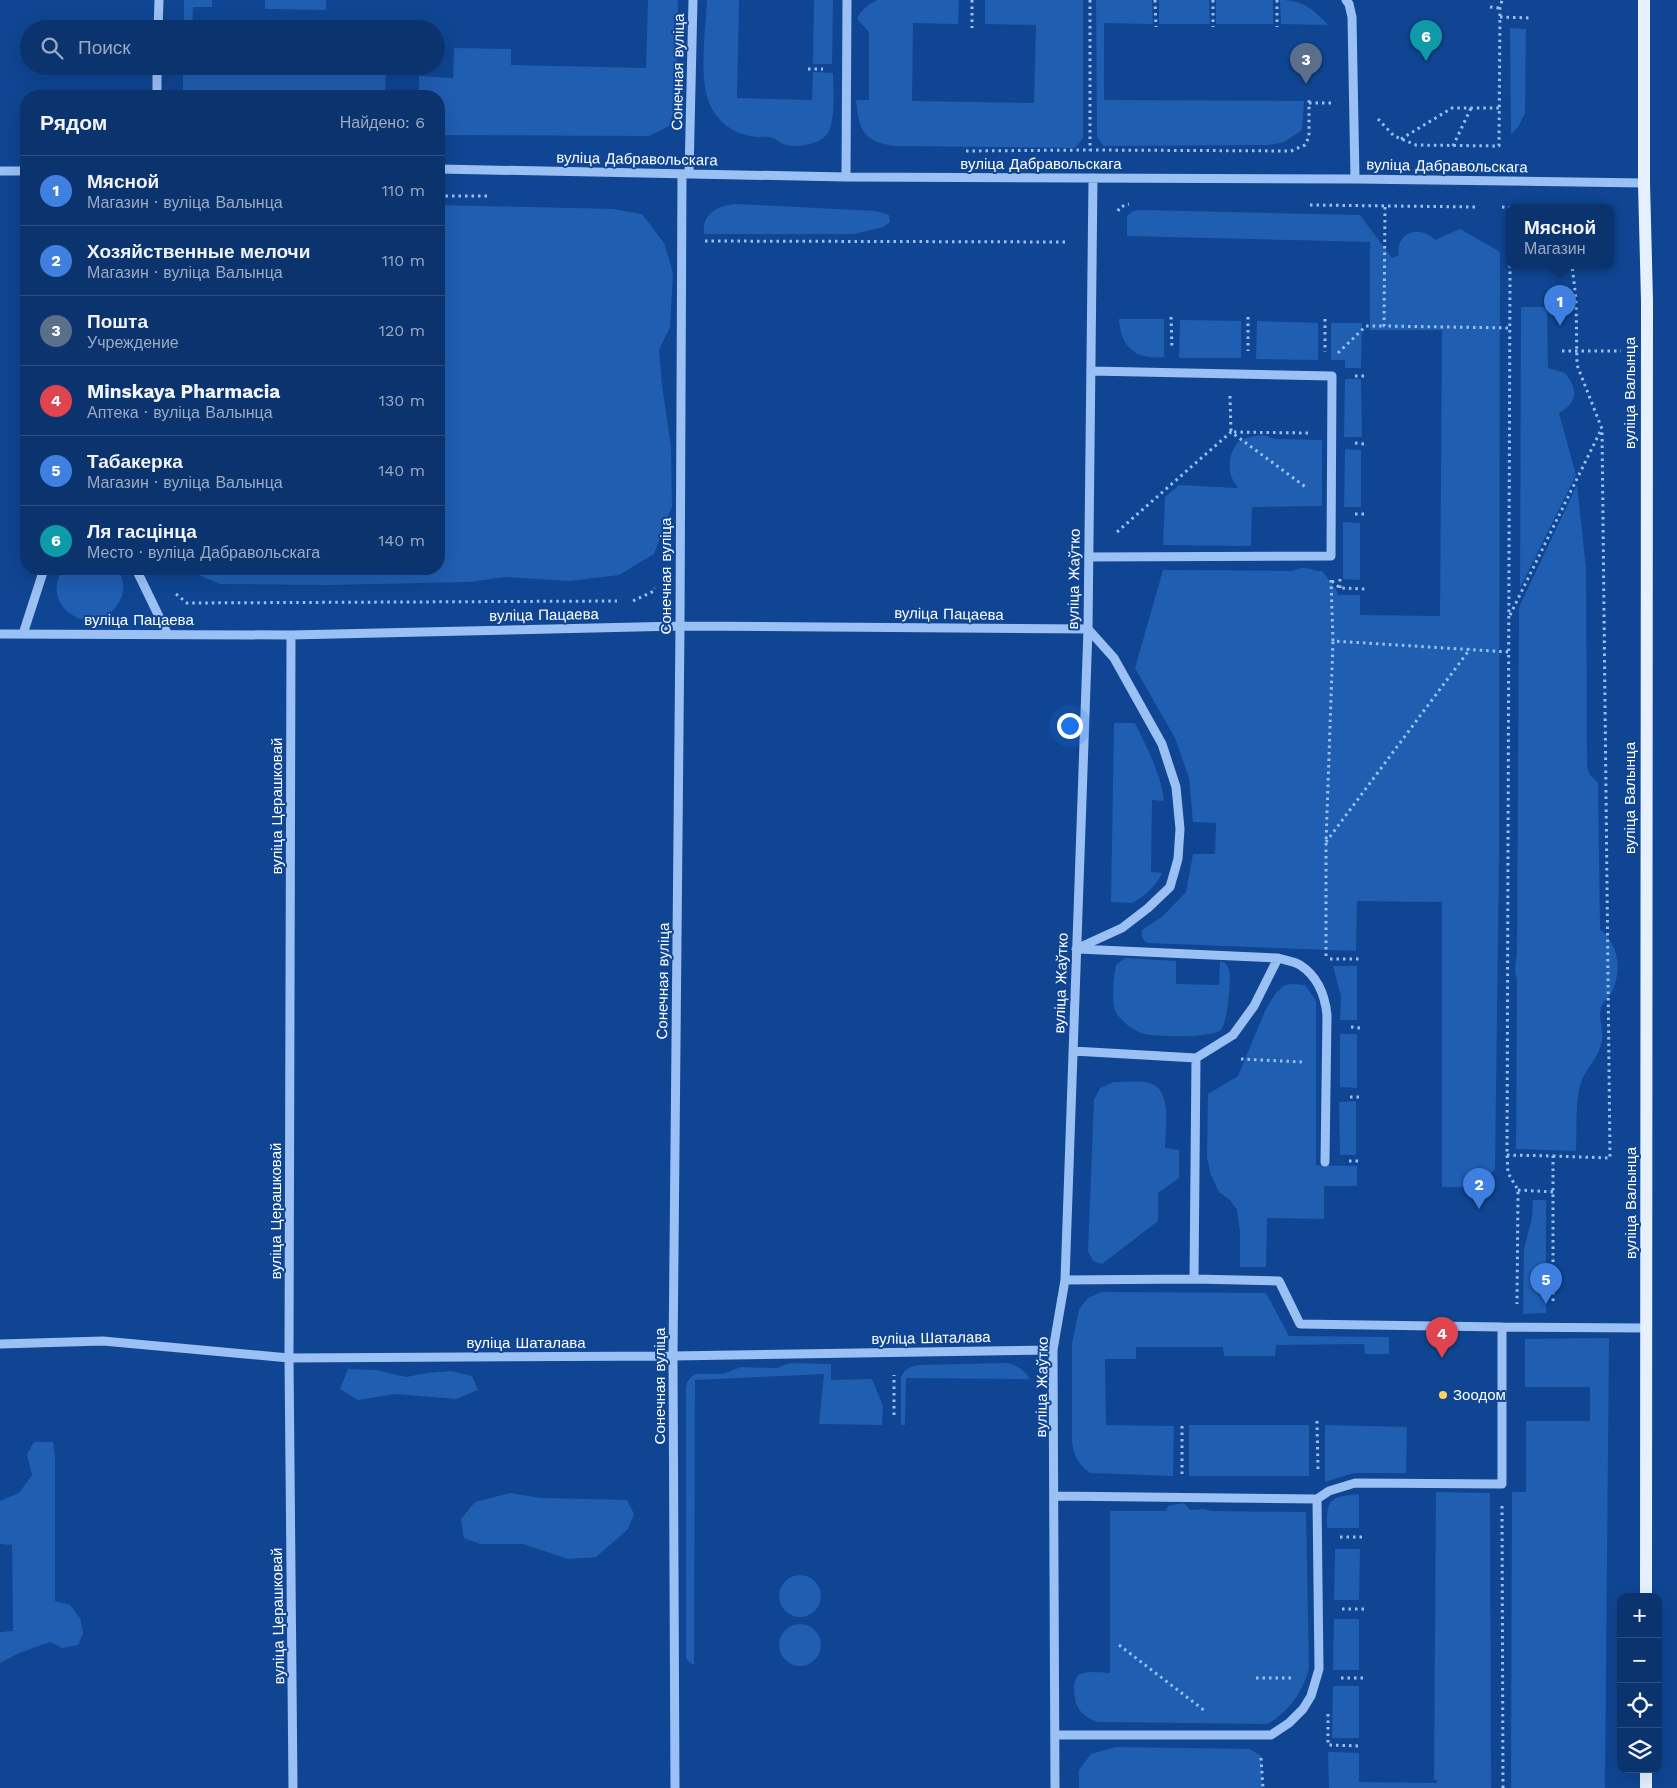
<!DOCTYPE html>
<html lang="ru">
<meta charset="utf-8">
<style>
body{margin:0;font-family:"Work Sans",sans-serif;background:#143c73;color:#f1f3f6}
.controls{position:absolute;right:15px;bottom:15px;display:grid;overflow:hidden;border-radius:10px;box-shadow:0 5px 20px #0002}
.controls button{width:45px;height:45px;display:grid;place-items:center;padding:0;border:0;border-bottom:1px solid #2b4f81;background:#0b346e;color:#f1f3f6;font:25px sans-serif}
.you{position:absolute;left:1069px;top:725px;width:18px;height:18px;margin:-12px;border:4px solid #fff;border-radius:50%;background:#1a73e8;box-shadow:0 0 0 8px #1a73e833}
.badge{display:grid;place-items:center;width:32px;height:32px;border-radius:50%;background:#d6ab8b;color:#fff;font-size:16px;font-weight:700}
.pin{position:absolute;translate:-50% -41px;filter:drop-shadow(0 1px 2px #0008)}
.pin::after{content:'';position:absolute;top:26px;width:18px;height:15px;background:inherit;clip-path:polygon(0 0,100% 0,50% 100%)}
.popup{position:absolute;left:1506px;top:204px;width:108px;height:65px;box-sizing:border-box;display:grid;place-content:center;border-radius:10px;background:#0b346e;filter:drop-shadow(0 1px 4px #0005);font-size:16px;white-space:nowrap;color:#9aaac2}
.popup b{font-size:19px;color:#f1f3f6}
.popup::after{content:'';position:absolute;left:50%;top:100%;margin-left:-10px;border:10px solid transparent;border-top-color:#0b346e}
.list{margin:0;padding:0;list-style:none}
h2{display:flex;justify-content:space-between;align-items:center;height:65px;margin:0;padding:0 20px;font-size:21px}
h2 small{font-size:16px;font-weight:400;color:#9aaac2}
.list li{display:grid;grid-template-columns:32px 1fr auto;gap:15px;align-items:center;box-sizing:border-box;height:70px;padding:0 20px;border-top:1px solid #2b4f81}
.list b{display:block;font-size:19px;white-space:nowrap}
.list p{margin:0;font-size:16px;white-space:nowrap;color:#9aaac2}
.list em{font-size:16px;font-style:normal;color:#9aaac2}
.icon{flex:none;width:28px;height:28px;fill:none;stroke:currentColor;stroke-width:2;stroke-linecap:round;stroke-linejoin:round}
.map{position:relative;flex:none;width:1677px;height:1788px;overflow:hidden}
.search{position:absolute;background:#0b346e;box-shadow:0 5px 20px #0002;left:20px;top:20px;width:425px;height:55px;display:flex;align-items:center;gap:12px;box-sizing:border-box;padding:0 18px;border-radius:28px;color:#9aaac2;font-size:19px}
.panel{position:absolute;background:#0b346e;box-shadow:0 5px 20px #0002;left:20px;top:90px;width:425px;height:485px;border-radius:20px}
.map>svg:first-child{display:block}
.green{fill:#205eb2}
.lines{fill:none;stroke-linecap:round;stroke-linejoin:round}
.path{stroke:#9ac0f4;stroke-width:3;stroke-dasharray:2.5 4;stroke-linecap:butt}
.minor{stroke:#9ac0f4;stroke-width:9}
.major{stroke:#e7f0ff;stroke-width:12}
.poi-dot{fill:#ffd45d;stroke:#0f4592;stroke-width:2}
.labels{text-anchor:middle;dominant-baseline:central;stroke-width:4;stroke-linejoin:round;paint-order:stroke}
.street-label{font-size:15px;fill:#fff;stroke:#0f4592}
.poi-label{font-size:15px;fill:#fff;stroke:#0f4592;text-anchor:start}
</style>
<div class="map">
<svg width="1677" height="1788" viewBox="0 0 1677 1788">
<rect width="100%" height="100%" fill="#0f4592"/>
<path class="green" d="M 184,0 L 212,0 L 212,7 L 193,7 L 192,29 L 184,29 Z
M 265,0 L 326,0 L 326,10 L 265,9 Z
M 648,0 L 678,0 L 676,105 L 669,126 L 649,136 L 439,135 L 439,96 L 419,96 L 419,76 L 453,78 L 454,48 L 511,49 L 511,65 L 646,68 Z
M 707,0 L 739,0 L 737,98 L 812,100 L 813,72 L 833,73 C 833,89 836,118 828,133 C 821,144 798,148 786,145 C 781,144 778,140 773,138 C 769,136 762,137 758,137 C 737,136 719,124 710,105 C 698,79 706,29 707,0 Z
M 814,0 L 833,0 L 832,64 L 813,64 Z
M 878,0 L 959,0 L 958,24 L 913,23 L 912,101 L 1034,103 L 1036,25 L 985,24 L 985,0 L 1083,0 L 1083,138 L 1075,148 L 896,146 C 864,142 859,132 856,100 L 869,100 L 869,32 L 857,19 C 860,10 870,3 878,0 Z
M 1096,0 L 1152,0 L 1153,24 L 1104,23 L 1104,100 L 1304,101 L 1302,130 L 1284,142 L 1268,145 L 1104,146 L 1097,137 Z
M 1159,0 L 1209,0 L 1210,24 L 1159,24 Z
M 1216,0 L 1273,0 L 1273,24 L 1216,24 Z
M 1280,0 C 1303,0 1313,9 1328,25 L 1281,24 Z
M 1510,28 L 1526,29 L 1525,114 L 1518,127 L 1511,134 Z
M 183,66 L 386,66 L 385,96 L 183,96 Z
M 736,204 L 876,211 L 889,215 L 890,222 L 883,227 L 854,234 L 704,234 C 704,230 703,225 705,222 C 710,209 724,205 736,204 Z
M 439,205 L 613,209 L 642,214 L 664,243 L 673,273 L 670,327 L 659,350 L 662,385 L 671,447 L 672,506 L 654,554 L 619,575 L 570,581 L 505,577 L 469,582 L 328,585 L 220,584 L 199,575 L 195,569 L 439,569 Z
M 1140,210 L 1360,215 L 1392,258 L 1399,255 C 1395,232 1420,224 1435,240 L 1460,229 L 1500,252 L 1499,857 L 1495,1170 L 1472,1187 L 1442,1187 L 1442,902 L 1357,901 L 1356,951 L 1148,943 C 1143,940 1141,937 1142,930 L 1163,916 L 1186,892 L 1193,854 L 1215,854 L 1216,823 L 1193,822 L 1189,778 L 1175,738 L 1135,668 L 1163,570 L 1293,571 C 1306,564 1310,571 1322,571 L 1336,589 L 1338,595 L 1360,595 L 1360,615 L 1440,616 L 1442,330 L 1370,330 L 1370,242 L 1127,236 L 1127,216 L 1133,211 Z
M 1521,307 L 1547,307 L 1548,368 L 1565,373 C 1578,389 1578,403 1559,413 L 1576,475 L 1520,588 Z
M 1119,319 L 1164,319 L 1164,357 C 1158,357 1150,358 1144,356 C 1126,352 1120,335 1119,319 Z
M 1180,320 L 1241,321 L 1241,358 L 1179,358 Z
M 1257,321 L 1318,323 L 1318,360 L 1256,359 Z
M 1331,323 L 1362,323 L 1361,368 L 1345,368 L 1345,360 L 1331,360 Z
M 1345,379 L 1361,379 L 1362,437 L 1344,437 Z
M 1263,435 L 1275,439 L 1322,440 L 1322,506 L 1252,507 L 1251,546 L 1163,545 L 1165,497 L 1179,485 L 1238,488 C 1236,485 1233,481 1232,478 C 1227,467 1230,449 1240,441 C 1247,437 1256,436 1263,435 Z
M 1345,449 L 1361,450 L 1361,507 L 1344,507 Z
M 1577,485 L 1586,568 L 1587,767 L 1590,775 L 1598,783 L 1600,929 C 1619,945 1622,970 1612,992 C 1609,997 1603,1002 1601,1007 C 1598,1019 1605,1034 1601,1045 C 1597,1060 1583,1071 1580,1086 C 1575,1106 1577,1130 1576,1151 L 1516,1149 L 1517,981 L 1515,969 L 1517,952 L 1519,607 Z
M 1343,522 L 1360,523 L 1360,580 L 1343,579 Z
M 63,569 L 117,569 C 123,577 125,589 121,598 C 101,645 36,609 63,569 Z
M 1114,723 L 1135,723 C 1147,748 1161,774 1164,801 L 1152,800 L 1151,872 L 1162,873 C 1156,887 1145,895 1133,903 L 1111,902 Z
M 1125,958 L 1176,961 L 1176,984 L 1219,985 L 1220,961 L 1225,963 C 1227,965 1228,967 1229,970 C 1232,979 1227,1023 1221,1030 C 1212,1038 1157,1037 1145,1034 C 1135,1032 1122,1022 1117,1014 C 1110,1004 1114,976 1116,965 Z
M 1333,966 L 1357,966 L 1357,1020 L 1340,1020 L 1341,996 Z
M 1293,984 L 1305,985 L 1316,1001 L 1316,1165 L 1357,1166 L 1357,1186 L 1324,1186 L 1324,1219 L 1267,1218 L 1266,1267 L 1240,1267 L 1240,1231 L 1237,1210 L 1230,1200 L 1219,1192 L 1211,1175 L 1207,1158 L 1208,1094 L 1238,1076 L 1265,1011 L 1275,994 L 1285,985 Z
M 1340,1034 L 1357,1034 L 1357,1088 L 1340,1087 Z
M 1114,1082 C 1124,1082 1136,1081 1146,1082 C 1174,1087 1165,1127 1165,1148 L 1179,1150 L 1179,1178 L 1158,1193 L 1158,1221 L 1102,1264 L 1093,1261 L 1088,1251 L 1094,1100 L 1100,1088 Z
M 1356,1101 L 1356,1155 L 1340,1155 L 1339,1102 Z
M 1533,1200 L 1546,1200 L 1546,1313 L 1523,1314 L 1524,1249 L 1532,1218 Z
M 1101,1292 L 1266,1293 L 1289,1336 L 1389,1337 L 1389,1354 L 1365,1354 L 1364,1344 L 1276,1345 L 1275,1356 L 1224,1356 L 1223,1347 L 1136,1347 L 1136,1359 L 1105,1359 L 1106,1425 L 1174,1426 L 1173,1476 L 1090,1473 C 1079,1465 1074,1457 1072,1442 L 1072,1344 L 1079,1309 L 1088,1298 Z
M 1609,1338 L 1605,1788 L 1511,1788 L 1512,1492 L 1526,1492 L 1526,1421 L 1590,1421 L 1590,1387 L 1525,1387 L 1525,1339 Z
M 790,1363 L 831,1364 L 831,1380 L 872,1379 L 883,1406 L 882,1425 L 819,1424 L 824,1374 L 695,1380 L 694,1665 L 689,1662 L 686,1658 L 686,1388 L 687,1382 L 692,1376 L 696,1374 L 723,1374 L 741,1367 L 777,1368 Z
M 1008,1363 C 1018,1366 1024,1370 1030,1379 L 906,1378 L 905,1425 L 901,1425 L 901,1377 C 905,1369 909,1367 918,1365 Z
M 348,1369 L 376,1370 L 406,1377 L 427,1373 L 451,1371 L 472,1376 L 478,1390 L 456,1399 L 396,1394 L 358,1400 L 340,1389 Z
M 1189,1425 L 1309,1425 L 1309,1476 L 1189,1476 Z
M 1325,1425 L 1407,1427 L 1406,1473 L 1354,1473 L 1325,1482 Z
M 34,1442 L 53,1442 L 55,1457 L 55,1601 L 70,1605 L 80,1618 L 83,1633 L 78,1645 L 62,1648 L 50,1642 L 19,1653 L 0,1663 L 0,1632 L 13,1631 L 12,1545 L 0,1544 L 0,1501 L 19,1493 L 32,1475 L 27,1454 Z
M 1436,1492 L 1490,1493 L 1491,1788 L 1329,1788 L 1328,1752 L 1359,1753 L 1359,1782 L 1437,1783 L 1437,1780 L 1434,1780 Z
M 510,1493 L 540,1498 L 627,1500 L 634,1514 L 628,1529 L 596,1557 L 568,1559 L 523,1544 L 480,1544 L 464,1538 L 461,1519 L 475,1502 Z
M 1359,1494 L 1359,1528 L 1327,1528 C 1327,1498 1329,1497 1359,1494 Z
M 1184,1503 L 1190,1510 L 1204,1509 L 1212,1511 L 1306,1512 L 1309,1669 C 1301,1694 1291,1709 1268,1724 L 1098,1722 C 1081,1716 1075,1708 1074,1690 C 1074,1684 1074,1679 1079,1675 C 1087,1670 1101,1673 1110,1673 L 1110,1511 L 1166,1511 L 1168,1506 Z
M 1335,1549 L 1360,1549 L 1359,1600 L 1334,1600 Z
M779 1596a21 21 0 1 1 42 0a21 21 0 1 1-42 0Z
M 1334,1619 L 1359,1619 L 1359,1670 L 1333,1670 Z
M779 1645a21 21 0 1 1 42 0a21 21 0 1 1-42 0Z
M 1333,1686 L 1359,1686 L 1359,1738 L 1332,1738 Z
M 1116,1747 L 1250,1749 L 1261,1756 L 1262,1788 L 1079,1788 L 1079,1770 L 1091,1754 Z"/>
<g class="lines">
<path class="path" d="M 972,0 L 972,28
M 1090,0 L 1090,150 L 1291,151 L 1305,145 L 1309,137 L 1309,98
M 1155,0 L 1156,27
M 1213,0 L 1213,27
M 1277,0 L 1277,27
M 1490,7 L 1500,8
M 1500,17 L 1532,18
M 808,69 L 823,69
M 1309,103 L 1331,103
M 1378,119 L 1394,136 L 1416,145 L 1499,146 L 1500,8 L 1502,0
M 1401,139 L 1452,108 L 1499,108
M 1453,146 L 1471,108
M 966,151 L 1090,150
M 439,196 L 491,196
M 1310,205 L 1476,207
M 1385,207 L 1384,326 L 1510,328
M 1502,207 L 1510,208
M 1118,211 L 1120,207 L 1129,204
M 705,241 L 1068,242
M 1510,265 L 1507,1155 L 1508,1173 L 1518,1190 L 1517,1304
M 1171,317 L 1172,349
M 1248,317 L 1248,351
M 1325,319 L 1325,352
M 1562,351 L 1621,351
M 1338,353 L 1366,326 L 1384,326
M 1355,376 L 1365,376
M 1230,396 L 1231,432 L 1308,433
M 1355,443 L 1365,444
M 1355,514 L 1365,514
M 1117,532 L 1231,432 L 1307,488
M 1331,580 L 1333,641 L 1509,652
M 1332,581 L 1340,588 L 1365,589
M 1340,588 L 1340,577
M 176,594 L 187,603 L 617,601
M 633,601 L 654,591 L 655,588
M 1510,615 L 1601,430
M 1326,842 L 1470,649
M 1326,956 L 1326,843 L 1333,641
M 1330,959 L 1362,959
M 1351,1027 L 1361,1028
M 1241,1059 L 1302,1062
M 1350,1097 L 1361,1097
M 1507,1155 L 1553,1156 L 1553,1305
M 1553,1156 L 1610,1158 L 1602,429 L 1577,365 L 1576,299 L 1572,265
M 1349,1161 L 1361,1161
M 1518,1190 L 1553,1192
M 894,1415 L 894,1375
M 1317,1421 L 1318,1471
M 1182,1474 L 1182,1422
M 1502,1506 L 1503,1788
M 1340,1537 L 1364,1537
M 1342,1609 L 1364,1609
M 1119,1645 L 1205,1711
M 1256,1678 L 1292,1678
M 1341,1678 L 1363,1678
M 1328,1714 L 1328,1745 L 1362,1746
M 1261,1758 L 1263,1788"/>
<path class="minor" d="M 1346,0 L 1349,4 L 1352,17 L 1355,179
M 158,29 L 159,0
M 157,96 L 157,66
M 439,169 L 846,177 L 1355,179 L 1644,183
M 0,171 L 26,171
M 689,174 L 693,0
M 846,177 L 847,0
M 1088,557 L 1331,556 L 1332,376 L 1091,371
M 136,569 L 167,633
M 0,634 L 291,635 L 680,626 L 1088,629 L 1114,658 L 1162,744 L 1176,787 L 1180,829 L 1178,859 L 1170,887 L 1148,908 L 1122,928 L 1076,949
M 23,634 L 44,569
M 291,635 L 289,1358 L 293,1788
M 1078,949 L 1278,958 C 1284,960 1294,961 1300,965 C 1317,976 1325,995 1327,1015 L 1325,1162
M 1073,1051 L 1196,1058 L 1194,1279
M 1196,1058 L 1233,1035 L 1254,1006 L 1278,958
M 1065,1280 L 1194,1279 L 1279,1281 L 1300,1324 L 1502,1327
M 0,1344 L 103,1341 L 289,1358 L 673,1356 L 1053,1350
M 1054,1496 L 1317,1499 L 1319,1669 L 1311,1696 L 1303,1709 L 1289,1723 L 1271,1735 L 1055,1735
M 1317,1499 L 1329,1491 L 1355,1483 L 1502,1484 L 1502,1327 L 1647,1328
M 675,1788 L 673,1356 L 680,626 L 682,174
M 1055,1788 L 1053,1350 L 1065,1280 L 1088,629 L 1093,178"/>
<path class="major" d="M 1644,0 L 1644,183 L 1647,301 L 1646,1597
M 1646,1788 L 1646,1769"/>
</g>
<circle class="poi-dot" cx="1443" cy="1395" r="5"/>
<g class="labels">
<g class="street-label">
<text transform="translate(678 72) rotate(-89)">Сонечная вуліца</text>
<text transform="translate(637 159) rotate(1)">вуліца Дабравольскага</text>
<text x="1041" y="164">вуліца Дабравольскага</text>
<text transform="translate(1447 166) rotate(1)">вуліца Дабравольскага</text>
<text transform="translate(1630 393) rotate(-90)">вуліца Валынца</text>
<text transform="translate(666 576) rotate(-90)">Сонечная вуліца</text>
<text transform="translate(1074 579) rotate(-89)">вуліца Жаўтко</text>
<text transform="translate(949 614) rotate(1)">вуліца Пацаева</text>
<text transform="translate(544 615) rotate(-1)">вуліца Пацаева</text>
<text x="139" y="620">вуліца Пацаева</text>
<text transform="translate(1630 798) rotate(-90)">вуліца Валынца</text>
<text transform="translate(277 806) rotate(-90)">вуліца Церашковай</text>
<text transform="translate(663 981) rotate(-89)">Сонечная вуліца</text>
<text transform="translate(1061 983) rotate(-88)">вуліца Жаўтко</text>
<text transform="translate(1631 1203) rotate(-90)">вуліца Валынца</text>
<text transform="translate(276 1211) rotate(-90)">вуліца Церашковай</text>
<text transform="translate(931 1338) rotate(-1)">вуліца Шаталава</text>
<text x="526" y="1343">вуліца Шаталава</text>
<text transform="translate(660 1386) rotate(-90)">Сонечная вуліца</text>
<text transform="translate(1042 1387) rotate(-89)">вуліца Жаўтко</text>
<text transform="translate(278 1616) rotate(-91)">вуліца Церашковай</text>
</g>
<g class="poi-label">
<text x="1453" y="1395">Зоодом</text>
</g>
</g>
</svg>
<div class="controls">
<button>+</button>
<button>−</button>
<button><svg class="icon" aria-label="locate" viewBox="0 0 24 24"><circle cx="12" cy="12" r="6"/><path d="M12 2v4M12 18v4M2 12h4M18 12h4"/></svg></button>
<button><svg class="icon" aria-label="layers" viewBox="0 0 24 24"><path d="M12 4l9 5-9 5-9-5zM3 14l9 5 9-5"/></svg></button>
</div>
<div class="you"></div>
<div class="pin badge" style="left:1560px;top:326px;background:#3f7fe0">1</div>
<div class="popup"><b>Мясной</b>Магазин</div>
<div class="pin badge" style="left:1479px;top:1209px;background:#3f7fe0">2</div>
<div class="pin badge" style="left:1306px;top:84px;background:#5c6f8a">3</div>
<div class="pin badge" style="left:1442px;top:1358px;background:#e0444e">4</div>
<div class="pin badge" style="left:1546px;top:1304px;background:#3f7fe0">5</div>
<div class="pin badge" style="left:1426px;top:61px;background:#0f9aa8">6</div>
<div class="search"><svg class="icon" aria-label="search" viewBox="0 0 24 24"><circle cx="10" cy="10" r="6"/><path d="M15 15l6 6"/></svg>Поиск</div>
<section class="panel">
<h2>Рядом<small>Найдено: 6</small></h2>
<ul class="list">
<li><span class="badge" style="background:#3f7fe0">1</span><div><b>Мясной</b><p>Магазин · вуліца Валынца</p></div><em>110 m</em></li>
<li><span class="badge" style="background:#3f7fe0">2</span><div><b>Хозяйственные мелочи</b><p>Магазин · вуліца Валынца</p></div><em>110 m</em></li>
<li><span class="badge" style="background:#5c6f8a">3</span><div><b>Пошта</b><p>Учреждение</p></div><em>120 m</em></li>
<li><span class="badge" style="background:#e0444e">4</span><div><b>Minskaya Pharmacia</b><p>Аптека · вуліца Валынца</p></div><em>130 m</em></li>
<li><span class="badge" style="background:#3f7fe0">5</span><div><b>Табакерка</b><p>Магазин · вуліца Валынца</p></div><em>140 m</em></li>
<li><span class="badge" style="background:#0f9aa8">6</span><div><b>Ля гасцінца</b><p>Место · вуліца Дабравольскага</p></div><em>140 m</em></li>
</ul>
</section>
</div>
